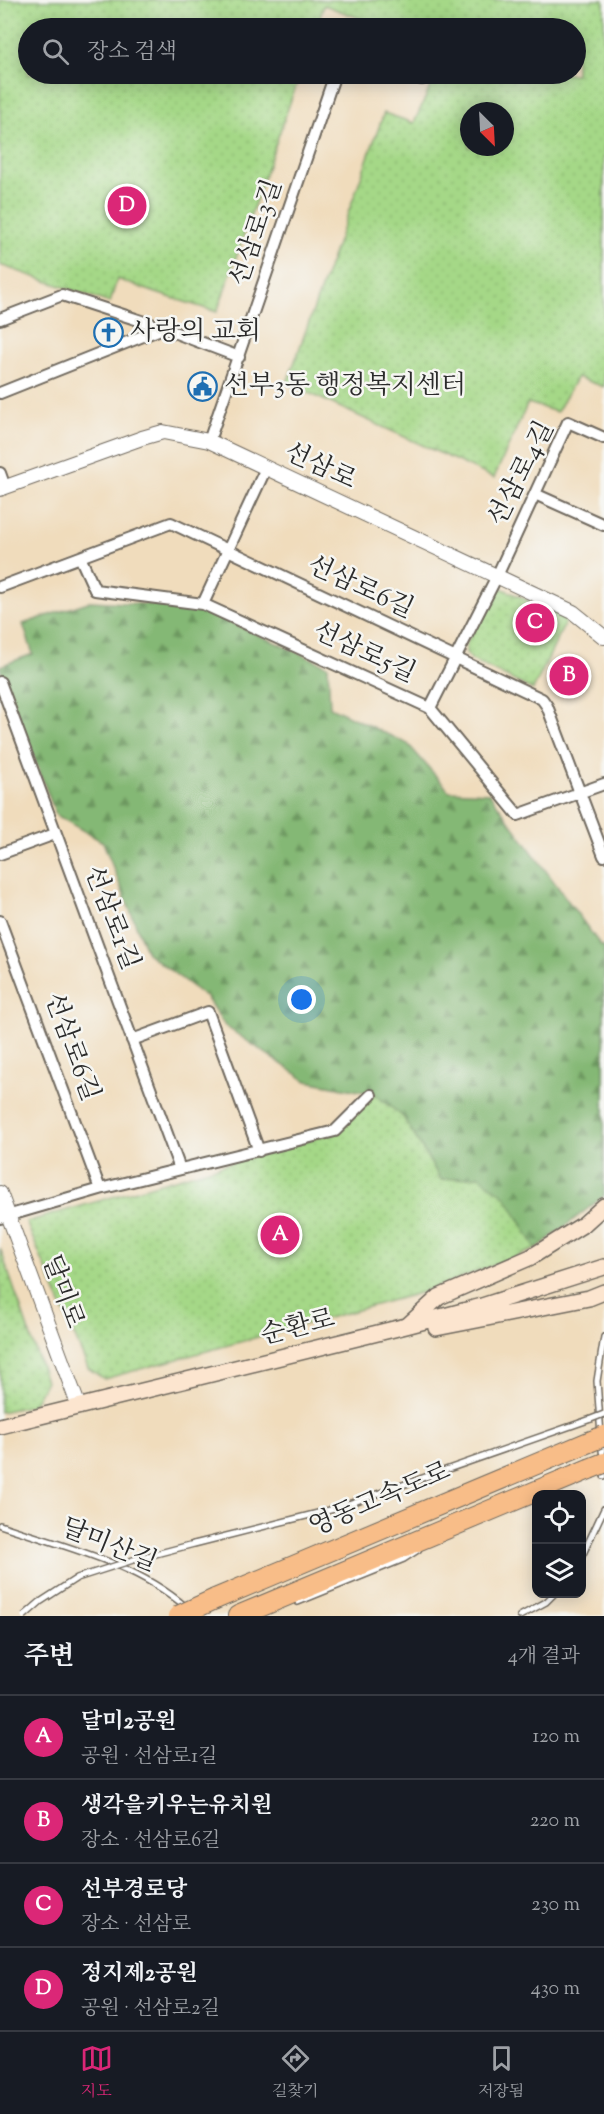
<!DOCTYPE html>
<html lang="ko">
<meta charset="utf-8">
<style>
body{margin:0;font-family:"Sorts Mill Goudy","Noto Serif KR",serif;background:#20242c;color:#f1f3f6}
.controls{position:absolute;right:18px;bottom:18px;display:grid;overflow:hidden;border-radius:12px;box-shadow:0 3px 15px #0003}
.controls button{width:54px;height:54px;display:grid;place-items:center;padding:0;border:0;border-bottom:2px solid #363941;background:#171b24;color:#f1f3f6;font:30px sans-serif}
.compass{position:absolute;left:460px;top:102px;width:54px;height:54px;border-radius:50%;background:#171b24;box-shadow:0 3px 15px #0003;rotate:156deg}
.you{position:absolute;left:302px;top:1000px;width:21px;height:21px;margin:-15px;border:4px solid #fff;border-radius:50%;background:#1a73e8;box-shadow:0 0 0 9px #1a73e833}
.badge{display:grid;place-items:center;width:39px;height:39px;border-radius:50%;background:#db2777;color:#fff;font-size:20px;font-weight:700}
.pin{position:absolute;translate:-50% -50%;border:3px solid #fff;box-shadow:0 2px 6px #0006}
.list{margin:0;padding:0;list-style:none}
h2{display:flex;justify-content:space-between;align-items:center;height:78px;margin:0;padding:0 24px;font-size:26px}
h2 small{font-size:20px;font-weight:400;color:#9ea1a6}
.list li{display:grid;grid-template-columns:39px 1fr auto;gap:18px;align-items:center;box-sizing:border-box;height:84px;padding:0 24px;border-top:2px solid #363941}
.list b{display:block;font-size:22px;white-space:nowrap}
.list p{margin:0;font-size:20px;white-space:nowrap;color:#9ea1a6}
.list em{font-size:20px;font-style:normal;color:#9ea1a6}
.icon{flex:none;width:33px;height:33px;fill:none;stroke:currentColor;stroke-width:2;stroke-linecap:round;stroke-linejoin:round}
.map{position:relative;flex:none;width:604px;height:1616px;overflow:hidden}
.search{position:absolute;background:#171b24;box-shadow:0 3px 15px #0003;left:18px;right:18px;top:18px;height:66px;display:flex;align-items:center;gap:15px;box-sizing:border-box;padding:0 21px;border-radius:33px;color:#9ea1a6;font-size:22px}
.sheet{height:414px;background:#171b24}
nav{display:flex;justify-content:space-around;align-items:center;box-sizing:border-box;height:84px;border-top:2px solid #363941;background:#171b24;font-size:16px;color:#9ea1a6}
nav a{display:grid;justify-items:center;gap:3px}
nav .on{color:#db2777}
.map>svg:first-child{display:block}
.forest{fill:url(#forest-firs);stroke:#587250;stroke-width:1.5}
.park{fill:url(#park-dots);stroke:#688259;stroke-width:1.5;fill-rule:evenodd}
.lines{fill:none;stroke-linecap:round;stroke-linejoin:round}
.service-casing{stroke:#70695e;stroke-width:8}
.minor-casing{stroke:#70695e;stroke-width:14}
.tertiary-casing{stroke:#70695e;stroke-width:16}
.secondary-casing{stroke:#70695e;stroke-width:18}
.motorway-casing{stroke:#70695e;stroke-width:22}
.service{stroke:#fff;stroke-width:5}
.minor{stroke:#fff;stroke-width:10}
.tertiary{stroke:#fff;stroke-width:14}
.secondary{stroke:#fce5cf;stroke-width:15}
.motorway{stroke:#f8bd88;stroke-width:20}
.service-bridge-casing{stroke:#70695e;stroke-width:8;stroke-linecap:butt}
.motorway-bridge-casing{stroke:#70695e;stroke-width:22;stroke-linecap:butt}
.service-bridge{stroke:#fff;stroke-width:5}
.motorway-bridge{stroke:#f8bd88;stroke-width:20}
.labels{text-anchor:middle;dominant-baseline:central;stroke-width:5;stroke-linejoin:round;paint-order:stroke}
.street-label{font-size:26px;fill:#2b2b2b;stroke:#f6f6f2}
.poi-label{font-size:26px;fill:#2b2b2b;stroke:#f6f6f2;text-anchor:start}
</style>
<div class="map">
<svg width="604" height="1616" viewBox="0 0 604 1616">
<defs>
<pattern id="forest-firs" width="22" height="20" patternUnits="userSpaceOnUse" patternTransform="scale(1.5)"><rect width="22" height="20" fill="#84b874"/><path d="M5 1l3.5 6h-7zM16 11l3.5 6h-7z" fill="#6c965f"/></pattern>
<pattern id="park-dots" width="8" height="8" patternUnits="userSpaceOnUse" patternTransform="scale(1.5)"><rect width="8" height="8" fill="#a5d887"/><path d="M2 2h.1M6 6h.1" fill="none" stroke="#8eba75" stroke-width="1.8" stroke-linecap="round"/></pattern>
</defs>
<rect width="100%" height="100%" fill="#f6f6f2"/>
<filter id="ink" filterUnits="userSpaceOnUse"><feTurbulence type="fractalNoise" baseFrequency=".0167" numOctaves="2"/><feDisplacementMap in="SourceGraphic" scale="12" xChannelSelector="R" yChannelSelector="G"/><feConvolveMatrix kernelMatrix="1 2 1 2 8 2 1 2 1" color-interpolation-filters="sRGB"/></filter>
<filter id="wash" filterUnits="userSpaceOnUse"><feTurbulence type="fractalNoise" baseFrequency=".008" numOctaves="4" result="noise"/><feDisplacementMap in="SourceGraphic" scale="24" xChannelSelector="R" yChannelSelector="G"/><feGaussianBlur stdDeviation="1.35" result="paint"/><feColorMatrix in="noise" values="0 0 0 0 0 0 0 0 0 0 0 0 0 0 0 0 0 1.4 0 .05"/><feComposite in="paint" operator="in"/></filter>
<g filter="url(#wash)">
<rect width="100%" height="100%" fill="#f0dcbc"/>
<path class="forest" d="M 91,601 L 196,607 L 328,666 L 330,707 L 408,744 L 449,791 L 489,793 L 601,946 L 604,946 L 604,1196 L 536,1249 L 479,1176 L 441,1180 L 403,1117 L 375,1094 L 307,1081 L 225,1026 L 206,997 L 147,953 L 103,842 L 56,815 L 0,668 L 0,666 L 33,654 L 23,624 Z"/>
<path class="park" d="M 0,0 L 604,0 L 604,387 L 577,377 L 557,412 L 528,403 L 494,478 L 287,383 L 384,113 L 414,123 L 436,74 L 576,74 L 576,28 L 386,28 L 324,5 L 316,28 L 28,28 L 28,74 L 300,74 L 217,312 L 156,293 L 117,279 L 110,303 L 0,265 ZM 469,111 L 505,111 L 505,147 L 469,147 Z
M 495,585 L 567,619 L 533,690 L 472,660 L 466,653 L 466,644 Z
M 375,1094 L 403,1117 L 441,1180 L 479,1176 L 506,1197 L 536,1249 L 423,1292 L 104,1379 L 88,1368 L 26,1222 L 337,1132 Z
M 0,1248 L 46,1381 L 33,1405 L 0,1412 Z"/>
</g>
<g filter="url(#ink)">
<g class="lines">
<defs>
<path id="service" d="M 604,1337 L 597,1381 L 604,1476
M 0,1525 C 64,1547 134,1562 186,1607
M 194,1544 L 334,1509 L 591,1419
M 582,1556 L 604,1509
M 298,1602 L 404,1559 L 418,1550
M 520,1616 L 546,1602 L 554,1594"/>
<path id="minor" d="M 406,74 L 422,79
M 0,319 L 62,295 L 163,328 L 239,357
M 0,393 L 163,328
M 209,441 L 335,74
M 0,473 L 5,487
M 535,494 L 604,525
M 80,557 L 95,590 L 203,604 L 430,708 L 518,815 L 604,784
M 0,587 L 171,523 L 542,699 L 547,706 L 604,856
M 203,604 L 266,468
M 0,682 L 180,1169
M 430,708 L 497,576 L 568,422 L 604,438
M 0,854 L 55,834
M 0,921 L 100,1189
M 132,1040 L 208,1012 L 259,1151
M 0,1218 L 100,1189 L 335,1131 L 371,1095"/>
<path id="tertiary" d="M 0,489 L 142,438 L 163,432 L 209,441 L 573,612 L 604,637
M 0,1193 L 79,1407"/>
<path id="secondary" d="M 408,1325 L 439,1297 L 531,1257 L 584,1224 L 604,1206
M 436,1328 L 589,1298 L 604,1292
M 0,1426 L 406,1326 L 482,1306 L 604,1267"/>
<path id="motorway" d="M 215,1599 L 589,1442
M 238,1616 L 589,1469"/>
</defs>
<use href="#service" class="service-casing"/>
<use href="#minor" class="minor-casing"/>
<use href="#tertiary" class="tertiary-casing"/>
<use href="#secondary" class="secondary-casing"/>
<use href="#motorway" class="motorway-casing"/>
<use href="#service" class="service"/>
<use href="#minor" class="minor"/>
<use href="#tertiary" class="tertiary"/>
<use href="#secondary" class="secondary"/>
<use href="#motorway" class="motorway"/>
<defs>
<path id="service-bridge" d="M 591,1419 L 604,1414
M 24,1616 L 40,1602 L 77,1578 L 133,1560 L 194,1544"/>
<path id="motorway-bridge" d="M 589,1442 L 604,1436
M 589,1469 L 604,1463
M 178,1616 L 215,1599"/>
</defs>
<use href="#service-bridge" class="service-bridge-casing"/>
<use href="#motorway-bridge" class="motorway-bridge-casing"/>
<use href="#service-bridge" class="service-bridge"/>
<use href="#motorway-bridge" class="motorway-bridge"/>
</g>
</g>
<defs>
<symbol id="church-ring" viewBox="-11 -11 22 22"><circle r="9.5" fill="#f6f6f2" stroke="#1f6fb2" stroke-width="1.5"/><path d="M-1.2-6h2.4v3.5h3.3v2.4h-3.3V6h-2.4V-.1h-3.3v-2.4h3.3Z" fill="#1f6fb2"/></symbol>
<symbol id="civic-ring" viewBox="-11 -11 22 22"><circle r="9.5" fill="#f6f6f2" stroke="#1f6fb2" stroke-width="1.5"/><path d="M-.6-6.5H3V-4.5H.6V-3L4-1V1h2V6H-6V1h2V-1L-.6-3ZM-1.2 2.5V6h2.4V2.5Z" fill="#1f6fb2"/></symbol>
</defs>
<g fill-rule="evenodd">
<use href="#church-ring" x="92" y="316" width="33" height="33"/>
<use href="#civic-ring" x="186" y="370" width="33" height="33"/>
</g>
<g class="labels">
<g class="street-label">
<text transform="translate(257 233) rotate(-71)">선삼로3길</text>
<text transform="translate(320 467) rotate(25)">선삼로</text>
<text transform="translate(522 474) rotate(-63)">선삼로4길</text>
<text transform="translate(360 588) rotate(25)">선삼로6길</text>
<text transform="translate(364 653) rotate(25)">선삼로5길</text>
<text transform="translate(111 918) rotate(69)">선삼로1길</text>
<text transform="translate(71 1047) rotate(70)">선삼로6길</text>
<text transform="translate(62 1292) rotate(70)">달미로</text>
<text transform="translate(298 1328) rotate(-14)">순환로</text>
<text transform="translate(380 1500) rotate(-23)">영동고속도로</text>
<text transform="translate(109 1546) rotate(22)">달미산길</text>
</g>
<g class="poi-label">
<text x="130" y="332">사랑의 교회</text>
<text x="224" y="386">선부3동 행정복지센터</text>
</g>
</g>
</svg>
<div class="controls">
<button><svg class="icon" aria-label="locate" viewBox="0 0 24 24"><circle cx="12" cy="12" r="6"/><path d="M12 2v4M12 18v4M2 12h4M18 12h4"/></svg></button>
<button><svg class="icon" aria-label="layers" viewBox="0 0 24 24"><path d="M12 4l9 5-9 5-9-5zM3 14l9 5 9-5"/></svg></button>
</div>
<svg class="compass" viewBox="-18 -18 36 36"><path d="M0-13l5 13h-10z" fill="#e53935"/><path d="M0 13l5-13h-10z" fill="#9ea1a6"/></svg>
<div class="you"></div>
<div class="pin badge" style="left:280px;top:1235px">A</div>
<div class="pin badge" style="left:569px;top:676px">B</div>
<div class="pin badge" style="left:535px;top:623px">C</div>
<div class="pin badge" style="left:127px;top:206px">D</div>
<div class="search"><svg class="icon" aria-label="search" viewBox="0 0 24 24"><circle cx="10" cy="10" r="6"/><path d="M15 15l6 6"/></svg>장소 검색</div>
</div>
<section class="sheet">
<h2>주변<small>4개 결과</small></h2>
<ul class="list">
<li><span class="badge">A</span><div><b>달미2공원</b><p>공원 · 선삼로1길</p></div><em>120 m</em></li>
<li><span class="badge">B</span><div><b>생각을키우는유치원</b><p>장소 · 선삼로6길</p></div><em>220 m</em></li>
<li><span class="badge">C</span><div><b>선부경로당</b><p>장소 · 선삼로</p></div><em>230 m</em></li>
<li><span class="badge">D</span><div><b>정지제2공원</b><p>공원 · 선삼로2길</p></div><em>430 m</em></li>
</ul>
</section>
<nav>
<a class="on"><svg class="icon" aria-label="map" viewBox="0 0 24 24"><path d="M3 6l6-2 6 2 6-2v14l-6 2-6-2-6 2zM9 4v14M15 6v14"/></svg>지도</a>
<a><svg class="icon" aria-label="directions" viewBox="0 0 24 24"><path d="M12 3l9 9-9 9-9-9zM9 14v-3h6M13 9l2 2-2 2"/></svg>길찾기</a>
<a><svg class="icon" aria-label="saved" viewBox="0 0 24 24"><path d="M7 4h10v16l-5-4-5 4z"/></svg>저장됨</a>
</nav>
